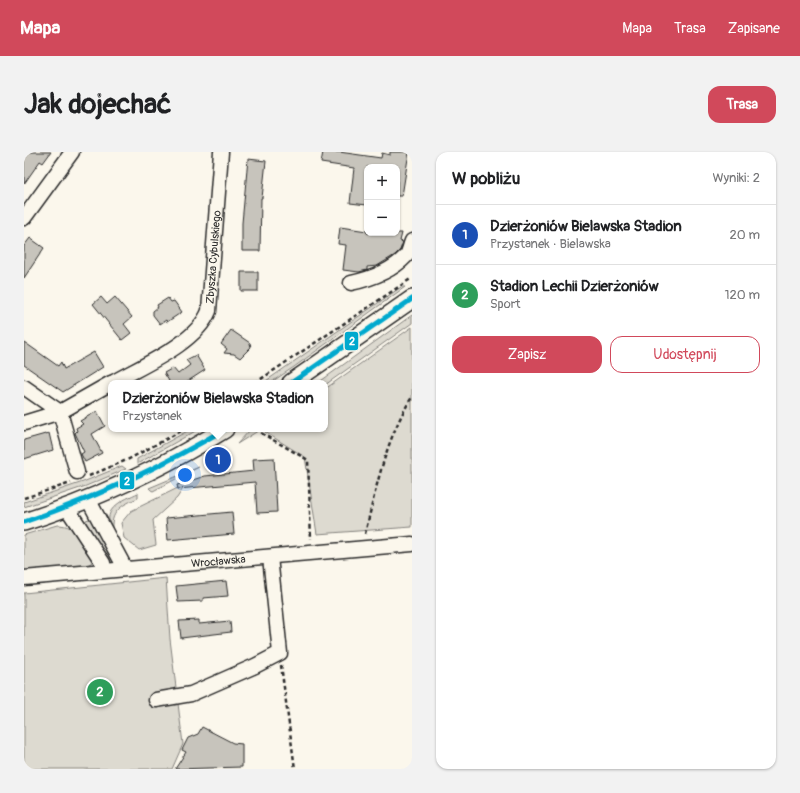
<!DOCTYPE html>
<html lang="pl">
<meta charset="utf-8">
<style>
body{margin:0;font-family:Pangolin,sans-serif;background:#f2f2f2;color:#202124}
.controls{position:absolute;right:12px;top:12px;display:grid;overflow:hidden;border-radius:8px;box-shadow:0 1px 3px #0004}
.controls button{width:36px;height:36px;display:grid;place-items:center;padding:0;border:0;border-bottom:1px solid #e0e0e0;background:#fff;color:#202124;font:20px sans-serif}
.you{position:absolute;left:161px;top:323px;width:14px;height:14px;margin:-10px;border:3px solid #fff;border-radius:50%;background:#1a73e8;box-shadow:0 0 0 6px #1a73e833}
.badge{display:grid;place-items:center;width:26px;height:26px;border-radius:50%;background:#d1495b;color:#fff;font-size:13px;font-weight:700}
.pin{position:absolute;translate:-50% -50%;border:2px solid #fff;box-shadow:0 1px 4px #0006}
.popup{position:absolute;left:84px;top:228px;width:220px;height:52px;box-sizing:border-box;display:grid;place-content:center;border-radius:8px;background:#fff;filter:drop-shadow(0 1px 3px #0005);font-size:13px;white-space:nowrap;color:#757577}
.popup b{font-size:15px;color:#202124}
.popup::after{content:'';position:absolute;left:50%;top:100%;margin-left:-8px;border:8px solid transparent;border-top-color:#fff}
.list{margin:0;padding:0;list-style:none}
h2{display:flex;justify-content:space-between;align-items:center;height:52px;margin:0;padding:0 16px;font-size:17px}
h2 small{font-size:13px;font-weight:400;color:#757577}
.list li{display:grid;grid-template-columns:26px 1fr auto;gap:12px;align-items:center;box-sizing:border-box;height:60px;padding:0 16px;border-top:1px solid #e0e0e0}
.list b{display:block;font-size:15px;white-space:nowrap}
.list p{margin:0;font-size:13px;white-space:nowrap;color:#757577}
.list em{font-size:13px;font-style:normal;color:#757577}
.actions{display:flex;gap:8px;padding:12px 16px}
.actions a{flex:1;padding:9px 0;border:1px solid #d1495b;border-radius:12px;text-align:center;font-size:14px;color:#d1495b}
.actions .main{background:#d1495b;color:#fff}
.map{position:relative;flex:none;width:388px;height:617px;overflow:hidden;border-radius:12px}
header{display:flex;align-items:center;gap:24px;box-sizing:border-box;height:56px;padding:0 20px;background:#d1495b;color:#fff}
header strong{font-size:19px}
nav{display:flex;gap:22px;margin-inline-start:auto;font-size:14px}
.intro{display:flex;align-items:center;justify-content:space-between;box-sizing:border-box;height:96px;padding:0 24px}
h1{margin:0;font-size:28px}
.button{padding:10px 18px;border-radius:12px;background:#d1495b;color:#fff;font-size:14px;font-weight:700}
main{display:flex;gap:24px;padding:0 24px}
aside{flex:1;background:#fff;border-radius:12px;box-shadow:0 1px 3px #0004}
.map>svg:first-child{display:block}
.green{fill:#dddad0;stroke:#84827e}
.building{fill:#c7c4bc;stroke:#2b2b2b}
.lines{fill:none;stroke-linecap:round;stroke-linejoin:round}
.minor-casing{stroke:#2b2b2b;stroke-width:17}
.major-casing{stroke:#2b2b2b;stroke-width:20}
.path{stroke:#2b2b2b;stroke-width:2.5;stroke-dasharray:4 3;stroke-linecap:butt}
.minor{stroke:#fbf7ec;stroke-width:14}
.major{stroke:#fbf7ec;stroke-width:17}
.bus-1-casing{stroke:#fbf7ec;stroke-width:8}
.bus-1{stroke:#00a9ce;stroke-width:5}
.labels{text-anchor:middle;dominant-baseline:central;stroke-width:3;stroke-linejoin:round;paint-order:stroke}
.street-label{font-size:11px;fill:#2b2b2b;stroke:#fbf7ec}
.line-badge{stroke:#fbf7ec;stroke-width:1.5}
.badge-label{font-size:11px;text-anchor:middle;font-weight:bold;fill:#fff}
</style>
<header>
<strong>Mapa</strong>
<nav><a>Mapa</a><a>Trasa</a><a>Zapisane</a></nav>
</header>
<div class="intro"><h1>Jak dojechać</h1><a class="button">Trasa</a></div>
<main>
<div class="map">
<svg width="388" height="617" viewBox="0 0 388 617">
<rect width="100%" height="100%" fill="#fbf7ec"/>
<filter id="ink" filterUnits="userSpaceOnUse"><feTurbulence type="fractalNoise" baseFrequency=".025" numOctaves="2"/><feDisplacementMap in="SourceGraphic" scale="8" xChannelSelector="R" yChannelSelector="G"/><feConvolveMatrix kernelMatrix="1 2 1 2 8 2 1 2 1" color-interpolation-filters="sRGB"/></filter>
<g filter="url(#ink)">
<path class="green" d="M 377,135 L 381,135 L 270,215 L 246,231 L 239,231 Z
M 388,163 L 388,171 L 301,233 L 301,231 L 294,231 Z
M 388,175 L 388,375 L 293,382 L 281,305 L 241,280 L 245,277 L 301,277 L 301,237 Z
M 167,277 L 175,277 L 113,312 L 113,307 Z
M 227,277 L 237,277 L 213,292 Z
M 98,314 L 102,317 L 62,334 L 0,355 L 0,350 L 59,330 Z
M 175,315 L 129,339 L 127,338 L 125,336 Z
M 162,332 L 153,346 L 129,368 L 132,393 L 115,398 L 100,386 L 97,371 L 107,359 Z
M 114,341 L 114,346 C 100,352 87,358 88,376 C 76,357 101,347 114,341 Z
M 68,366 L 71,368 L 84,398 L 83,402 L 81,402 L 62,374 L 62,368 Z
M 33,373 C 55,373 59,390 70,407 L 67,411 L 61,414 L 0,420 L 0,383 Z
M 142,426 L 146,487 L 159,592 L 148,617 L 0,617 L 0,441 Z"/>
<path class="building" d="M 2,0 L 27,0 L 19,11 L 16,9 L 0,32 L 0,7 L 4,2 Z
M 299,0 L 315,0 L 357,6 L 358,1 L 366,3 L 366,0 L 385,0 L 378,44 L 373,44 L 373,15 L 343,15 L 343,53 L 326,51 L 330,16 L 297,11 Z
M 224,7 L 242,9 L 238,46 L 237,46 L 236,99 L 218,99 L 218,71 Z
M 316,75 L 343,79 L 343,81 L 378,81 L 376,89 L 379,90 L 376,98 L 371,103 L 353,114 L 343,115 L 343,118 L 335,120 L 319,118 L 322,93 L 314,92 Z
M 6,86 L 20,96 L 0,126 L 0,94 Z
M 217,120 L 234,120 L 234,139 L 217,139 Z
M 77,145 L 83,152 L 91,145 L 108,165 L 100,172 L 107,181 L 98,188 L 69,152 Z
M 144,146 L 147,150 L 150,149 L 158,160 L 143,170 L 142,168 L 136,172 L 129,163 L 129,159 L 134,155 L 133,153 Z
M 207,178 L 226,191 L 227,195 L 216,206 L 210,202 L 200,201 L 203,197 L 197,192 Z
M 0,190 L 34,214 L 37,210 L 40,217 L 70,200 L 79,215 L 39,240 L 0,213 Z
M 172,203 L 181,218 L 161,231 L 143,231 L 145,229 L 140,221 L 149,216 L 154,222 L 166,213 L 162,208 Z
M 73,259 L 81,274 L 68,282 L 78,301 L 61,310 L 57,302 L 60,300 L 51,281 L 53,279 L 52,276 L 59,272 L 56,269 Z
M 25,281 L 29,298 L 0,307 L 0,288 Z
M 250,306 L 253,360 L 233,361 L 231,330 L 154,337 L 153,333 L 181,324 L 230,319 L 229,307 Z
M 208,360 L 210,382 L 144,388 L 142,366 Z
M 202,429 L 204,444 L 179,446 L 179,449 L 154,450 L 152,434 Z
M 175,468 L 175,472 L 206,469 L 207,480 L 157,486 L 155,469 Z
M 178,575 L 209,591 L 218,592 L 218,615 L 151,617 L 162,600 L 158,598 L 164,586 L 174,582 Z"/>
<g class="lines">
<defs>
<g id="minor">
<path d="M 0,66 L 48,0"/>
<path d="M 327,131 C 346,127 368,119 382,104 C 385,101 386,94 388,89"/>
<path id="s1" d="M 88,231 C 117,214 172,192 185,159 L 197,0"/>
<path d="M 0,235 L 36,260 L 53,320"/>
<path d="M 0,271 L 36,260 L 87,231"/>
<path d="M 64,347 L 101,416"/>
<path d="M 43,356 L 79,411 L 80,418"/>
<path id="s2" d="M 0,426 L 388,392"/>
<path d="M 132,548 L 167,542 L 231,514 L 256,501 L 246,405"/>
</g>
<path id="major" d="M 267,231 L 388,147
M 0,370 C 70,348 138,316 201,277"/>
</defs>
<use href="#minor" class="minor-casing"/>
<use href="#major" class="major-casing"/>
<path class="path" d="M 231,231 L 388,126
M 237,281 L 284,308 L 287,387
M 65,324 L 105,307 L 161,277
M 0,346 L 47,331
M 341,382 C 352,336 362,286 388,245
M 257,513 L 271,617"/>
<use href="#minor" class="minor"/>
<use href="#major" class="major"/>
<defs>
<path id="bus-1" d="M 267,231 L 388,147
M 0,370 C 71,346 137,315 201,277"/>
</defs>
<use href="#bus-1" class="bus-1-casing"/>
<use href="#bus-1" class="bus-1"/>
</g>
</g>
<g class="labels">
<g class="street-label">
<text stroke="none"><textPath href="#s1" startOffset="177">Zbyszka Cybulskiego</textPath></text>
<text stroke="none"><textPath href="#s2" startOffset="195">Wrocławska</textPath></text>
</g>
</g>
<g class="line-badge">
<rect x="320" y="179" width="15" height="20" rx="4" fill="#00a9ce"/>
<rect x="95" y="319" width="16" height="19" rx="4" fill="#00a9ce"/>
</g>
<g class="badge-label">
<text x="328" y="193">2</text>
<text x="103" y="333">2</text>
</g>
</svg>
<div class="controls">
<button>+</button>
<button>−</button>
</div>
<div class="you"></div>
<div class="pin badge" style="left:194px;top:308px;background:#1a4fb4">1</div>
<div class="popup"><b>Dzierżoniów Bielawska Stadion</b>Przystanek</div>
<div class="pin badge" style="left:76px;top:540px;background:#2e9e5b">2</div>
</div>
<aside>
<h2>W pobliżu<small>Wyniki: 2</small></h2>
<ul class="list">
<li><span class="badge" style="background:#1a4fb4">1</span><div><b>Dzierżoniów Bielawska Stadion</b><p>Przystanek · Bielawska</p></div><em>20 m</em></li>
<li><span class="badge" style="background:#2e9e5b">2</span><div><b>Stadion Lechii Dzierżoniów</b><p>Sport</p></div><em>120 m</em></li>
</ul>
<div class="actions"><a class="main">Zapisz</a><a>Udostępnij</a></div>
</aside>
</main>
